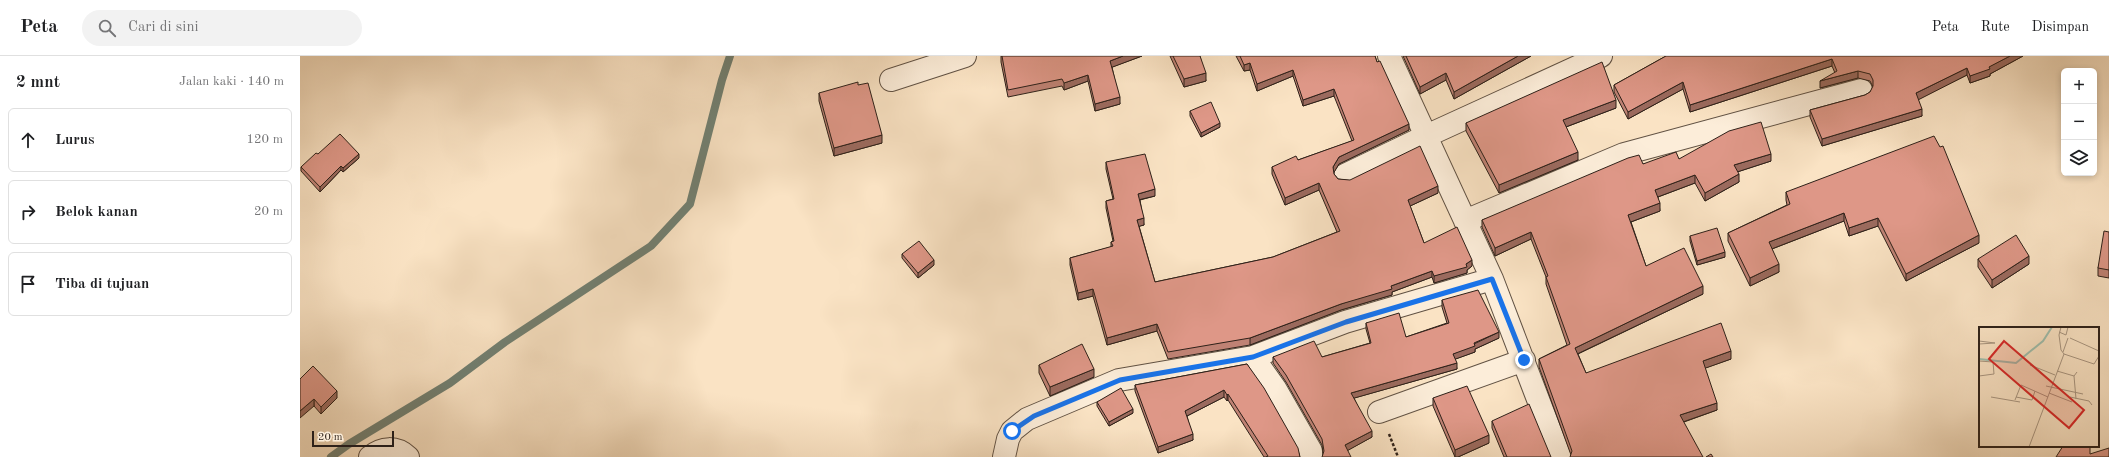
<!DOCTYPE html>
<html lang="id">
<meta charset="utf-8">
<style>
body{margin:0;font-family:"Old Standard TT",serif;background:#f2f2f2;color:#202124}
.controls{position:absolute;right:12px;top:12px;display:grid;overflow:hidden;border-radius:6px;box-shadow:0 2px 6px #0003}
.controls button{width:36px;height:36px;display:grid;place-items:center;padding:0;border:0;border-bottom:1px solid #e0e0e0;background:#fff;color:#202124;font:20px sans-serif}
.scale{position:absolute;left:12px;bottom:10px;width:82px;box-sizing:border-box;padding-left:4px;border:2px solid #2e2119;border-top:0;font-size:11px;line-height:14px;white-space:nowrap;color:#2e2119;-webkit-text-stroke:3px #fcedd9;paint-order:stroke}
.stop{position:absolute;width:12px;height:12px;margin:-9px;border:3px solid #1a73e8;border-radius:50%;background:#fff}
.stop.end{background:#1a73e8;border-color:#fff;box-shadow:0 1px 4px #0008}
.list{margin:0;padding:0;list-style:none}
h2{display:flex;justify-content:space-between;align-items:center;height:52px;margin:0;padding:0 16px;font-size:17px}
h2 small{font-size:13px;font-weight:400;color:#757577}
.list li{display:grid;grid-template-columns:26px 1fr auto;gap:12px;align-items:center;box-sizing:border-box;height:64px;margin:0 8px 8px;padding:0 8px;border:1px solid #e0e0e0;border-radius:6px}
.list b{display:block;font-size:15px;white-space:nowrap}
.list em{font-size:13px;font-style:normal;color:#757577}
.icon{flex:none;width:22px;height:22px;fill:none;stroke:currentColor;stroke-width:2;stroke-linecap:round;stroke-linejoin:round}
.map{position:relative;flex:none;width:1809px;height:401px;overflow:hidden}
header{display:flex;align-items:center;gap:24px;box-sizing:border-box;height:56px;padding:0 20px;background:#fff;border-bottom:1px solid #e0e0e0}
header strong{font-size:19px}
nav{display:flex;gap:22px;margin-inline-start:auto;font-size:14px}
.search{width:280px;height:36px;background:#f2f2f2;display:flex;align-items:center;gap:10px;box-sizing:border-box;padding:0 14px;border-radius:22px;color:#757577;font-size:15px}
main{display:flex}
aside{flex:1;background:#fff}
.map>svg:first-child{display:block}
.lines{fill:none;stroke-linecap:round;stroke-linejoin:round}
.stream{stroke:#728072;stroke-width:8}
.street-casing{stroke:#615244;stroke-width:24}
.path{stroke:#2e2119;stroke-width:2.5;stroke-dasharray:3 2;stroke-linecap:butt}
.street{stroke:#fcedd9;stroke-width:22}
.wall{fill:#bf8274;stroke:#2e2119}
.shaded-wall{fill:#9b6a5e;stroke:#2e2119}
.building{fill:#de9787;stroke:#2e2119}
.route{stroke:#1a73e8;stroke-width:5}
.inset-river{fill:none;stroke:#9fbfae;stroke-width:2}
.inset-road{fill:none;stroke:#a89580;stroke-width:1}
.view{fill:#d62828;fill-opacity:0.15;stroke:#d62828;stroke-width:2}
.inset-edge{fill:none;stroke:#2e2119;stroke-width:2}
</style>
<header>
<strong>Peta</strong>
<div class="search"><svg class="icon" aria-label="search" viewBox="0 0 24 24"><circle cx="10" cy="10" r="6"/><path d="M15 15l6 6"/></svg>Cari di sini</div>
<nav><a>Peta</a><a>Rute</a><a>Disimpan</a></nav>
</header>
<main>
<aside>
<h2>2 mnt<small>Jalan kaki · 140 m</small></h2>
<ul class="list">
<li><svg class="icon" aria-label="ahead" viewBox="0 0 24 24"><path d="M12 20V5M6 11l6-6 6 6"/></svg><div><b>Lurus</b></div><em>120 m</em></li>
<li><svg class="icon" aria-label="right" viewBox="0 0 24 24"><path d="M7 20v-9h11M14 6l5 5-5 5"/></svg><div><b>Belok kanan</b></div><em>20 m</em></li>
<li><svg class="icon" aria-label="arrive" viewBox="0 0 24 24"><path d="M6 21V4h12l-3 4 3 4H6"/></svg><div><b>Tiba di tujuan</b></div></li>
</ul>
</aside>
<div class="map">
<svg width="1809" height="401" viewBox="0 0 1809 401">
<rect width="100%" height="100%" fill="#fae3c4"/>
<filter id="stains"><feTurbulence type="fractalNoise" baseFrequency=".005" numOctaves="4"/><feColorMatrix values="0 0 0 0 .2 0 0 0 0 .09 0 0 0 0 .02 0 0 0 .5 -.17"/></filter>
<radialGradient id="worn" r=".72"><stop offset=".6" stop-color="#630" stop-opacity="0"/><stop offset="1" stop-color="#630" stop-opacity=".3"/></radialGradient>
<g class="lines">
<path class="stream" d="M 31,401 L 49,388 L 150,327 L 205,286 L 351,190 L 390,148 L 422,24 L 430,0"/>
<defs>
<path id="street" d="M 1089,0 L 1192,223 L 1260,401
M 591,24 L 665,0
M 1045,119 L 1124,81 L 1301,0
M 1165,165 L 1324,98 L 1561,34
M 953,301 L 975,332 L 1011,395 L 1011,401
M 1079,356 L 1224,304
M 70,401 C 82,391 96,390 108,401
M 704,401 L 708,383 L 712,375 L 727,363 L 819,324 L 953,301 L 1045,266 L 1192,223"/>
</defs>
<use href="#street" class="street-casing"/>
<path class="path" d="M 1089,378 L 1098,401"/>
<use href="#street" class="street"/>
</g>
<path class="wall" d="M 701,0 L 842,0 L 812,11 L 820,48 L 795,55 L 788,25 L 764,34 L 762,30 L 708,41 L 701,6 Z
M 870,0 L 900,0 L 906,25 L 884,31 Z
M 936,0 L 1075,0 L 1077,6 L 1109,74 L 1039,108 L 1034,116 L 1034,118 L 1038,123 L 1138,137 L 1110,150 L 1124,187 L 1172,210 L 1167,214 L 1167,217 L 1134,227 L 1132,221 L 1092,236 L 1092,239 L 1041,254 L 950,289 L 868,303 L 857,275 L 807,289 L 793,240 L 778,244 L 770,209 L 770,202 L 811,191 L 811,186 L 813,185 L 806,152 L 806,145 L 813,143 L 806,113 L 806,106 L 855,140 L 840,144 L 844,169 L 839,170 L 855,226 L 973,201 L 1037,176 L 1019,134 L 985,149 L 972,118 L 972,111 L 998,104 L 1052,85 L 1034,40 L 1003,50 L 993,20 L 957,35 L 950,14 L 944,15 Z
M 1103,0 L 1231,0 L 1154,43 L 1146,24 L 1120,38 Z
M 1366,0 L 1723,0 L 1690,18 L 1690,20 L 1670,27 L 1667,19 L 1618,43 L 1622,60 L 1522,90 L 1510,61 L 1510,54 L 1565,39 L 1570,36 L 1573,31 L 1570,25 L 1558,22 L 1520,32 L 1535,17 L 1532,10 L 1390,56 L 1383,33 L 1328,63 L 1314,36 L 1314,29 Z
M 519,37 L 582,87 L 534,100 L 519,45 Z
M 1316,52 L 1266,71 L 1278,104 L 1199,137 L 1166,75 L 1166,67 Z
M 890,55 L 920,71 L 901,81 L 890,60 Z
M 18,98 L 59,102 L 43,116 L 41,114 L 20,136 L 1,115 L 1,111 Z
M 1379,103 L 1471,105 L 1437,116 L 1439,126 L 1405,145 L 1395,127 L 1358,141 L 1360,155 L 1331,166 L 1346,210 L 1403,238 L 1278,298 L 1286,317 L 1431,303 L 1405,312 L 1417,354 L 1384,366 L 1271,399 L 1239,311 L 1239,303 L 1267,289 L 1246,228 L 1246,221 L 1231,183 L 1195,200 L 1182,171 L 1182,164 L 1343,108 Z
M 1486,136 L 1679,187 L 1606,225 L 1578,170 L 1549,180 L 1544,165 L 1472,193 L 1479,216 L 1450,230 L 1428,185 L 1428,177 L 1487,149 L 1486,144 Z
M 1809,176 L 1809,222 L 1798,220 L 1798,212 Z
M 1390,180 L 1425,201 L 1397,209 L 1390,185 Z
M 602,198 L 634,209 L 618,222 L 602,202 Z
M 1678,203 L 1729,208 L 1692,232 L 1678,211 Z
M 1142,244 L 1199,282 L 1175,293 L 1175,296 L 1155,303 L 1157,313 L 1054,342 L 1072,381 L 1048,394 L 1023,397 L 1022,389 L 986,326 L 973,307 L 973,301 L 1022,301 L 1070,287 L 1066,273 L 1066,267 L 1106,281 L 1147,267 L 1142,251 Z
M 947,308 L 1000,401 L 964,401 L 928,344 L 927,345 L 924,341 L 887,360 L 893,384 L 858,397 L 835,335 L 835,329 Z
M 739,309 L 794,321 L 750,340 L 739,317 Z
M 13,310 L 37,342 L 21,358 L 14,350 Z
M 1133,342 L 1189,387 L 1158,401 L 1155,401 L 1133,350 Z
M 797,346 L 833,357 L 809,370 L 797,350 Z
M 1192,365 L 1251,401 L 1204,401 L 1192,372 Z"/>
<path class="shaded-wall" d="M 823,0 L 842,0 L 810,12 L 810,5 Z
M 1218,0 L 1231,0 L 1154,43 L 1154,36 Z
M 1710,0 L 1723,0 L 1690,18 L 1690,20 L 1670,27 L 1670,20 Z
M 1532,3 L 1532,10 L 1390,56 L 1390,49 Z
M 950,7 L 950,14 L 944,15 L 944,9 Z
M 1667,12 L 1667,19 L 1616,45 L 1616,37 Z
M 993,14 L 993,20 L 957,35 L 957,28 Z
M 1558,15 L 1558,22 L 1520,32 L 1520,25 Z
M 906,17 L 906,25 L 884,31 L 884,23 Z
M 1146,17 L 1146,24 L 1120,38 L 1120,31 Z
M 788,19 L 788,25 L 764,34 L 764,27 Z
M 1383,26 L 1383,33 L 1328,63 L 1328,56 Z
M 1034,33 L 1034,40 L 1003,50 L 1003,44 Z
M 820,41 L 820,48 L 795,55 L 795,48 Z
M 1316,44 L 1316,52 L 1263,72 L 1263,64 Z
M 1622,53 L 1622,60 L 1522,90 L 1522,83 Z
M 920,67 L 920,71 L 901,81 L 901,77 Z
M 1109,68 L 1109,74 L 1039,108 L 1033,118 L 1033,111 L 1039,101 Z
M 582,79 L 582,87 L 534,100 L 534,92 Z
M 1278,96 L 1278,104 L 1199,137 L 1199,129 Z
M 59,98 L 59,102 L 43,116 L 43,112 Z
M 1471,98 L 1471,105 L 1434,117 L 1434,109 Z
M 41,110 L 41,114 L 20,136 L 20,131 Z
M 1439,118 L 1439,126 L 1405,145 L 1405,137 Z
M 1395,119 L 1395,127 L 1355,142 L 1355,134 Z
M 1019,127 L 1019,134 L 985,149 L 985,142 Z
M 1138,130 L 1138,137 L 1108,151 L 1108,144 Z
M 855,133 L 855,140 L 838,144 L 838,138 Z
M 1360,147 L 1360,155 L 1328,167 L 1328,159 Z
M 1544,157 L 1544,165 L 1469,194 L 1469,186 Z
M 844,162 L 844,169 L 837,171 L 837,164 Z
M 1578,162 L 1578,170 L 1549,180 L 1549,172 Z
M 1231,176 L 1231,183 L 1195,200 L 1195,192 Z
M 1679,179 L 1679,187 L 1606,225 L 1606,218 Z
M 1425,196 L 1425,201 L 1397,209 L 1397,205 Z
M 1729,200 L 1729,208 L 1692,232 L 1692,224 Z
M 634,204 L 634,209 L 618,222 L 618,217 Z
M 1172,204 L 1172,210 L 1167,214 L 1167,217 L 1134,227 L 1134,220 L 1166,208 Z
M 1479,208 L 1479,216 L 1450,230 L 1450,222 Z
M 1132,215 L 1132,221 L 1092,236 L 1092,239 L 1041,254 L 950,289 L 950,282 L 1041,248 L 1091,230 Z
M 1403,230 L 1403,238 L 1275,299 L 1275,292 Z
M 793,233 L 793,240 L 778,244 L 778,237 Z
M 857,268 L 857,275 L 807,289 L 807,282 Z
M 1199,276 L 1199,282 L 1175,293 L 1175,296 L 1153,304 L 1153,298 Z
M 1431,295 L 1431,303 L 1403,313 L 1403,305 Z
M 1157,307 L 1157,313 L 1051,343 L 1051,337 Z
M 794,313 L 794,321 L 750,340 L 750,331 Z
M 924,334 L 924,341 L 885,361 L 885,355 Z
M 37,335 L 37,342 L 21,358 L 21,351 Z
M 928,338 L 928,344 L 927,345 L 927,339 Z
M 14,343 L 14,350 L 0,362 L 0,355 Z
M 1417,347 L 1417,354 L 1380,367 L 1380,359 Z
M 833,353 L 833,357 L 809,370 L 809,366 Z
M 1072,375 L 1072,381 L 1045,396 L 1045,389 Z
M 893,378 L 893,384 L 858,397 L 858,391 Z
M 1189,379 L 1189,387 L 1158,401 L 1155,401 L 1155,394 Z"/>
<path class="building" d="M 702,0 L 823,0 L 810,5 L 820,41 L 795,48 L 788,19 L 764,27 L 762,23 L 708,34 Z
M 873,0 L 900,0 L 906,17 L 884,23 Z
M 940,0 L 1075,0 L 1077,6 L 1080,5 L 1109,68 L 1039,101 L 1033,111 L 1034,118 L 1038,123 L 1050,124 L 1120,90 L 1138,130 L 1108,144 L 1124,187 L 1157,171 L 1172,204 L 1166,208 L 1167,211 L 1134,220 L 1132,215 L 1091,230 L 1092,233 L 1041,248 L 950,282 L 868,296 L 857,268 L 807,282 L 793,233 L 778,237 L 770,202 L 813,190 L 811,186 L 814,185 L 806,145 L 814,143 L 806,106 L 845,98 L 855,133 L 838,138 L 844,162 L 837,164 L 855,226 L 973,201 L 1040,175 L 1019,127 L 985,142 L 972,111 L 996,100 L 998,104 L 1054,84 L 1034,33 L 1003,44 L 993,14 L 957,28 L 950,7 L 944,9 Z
M 1106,0 L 1218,0 L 1154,36 L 1146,17 L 1120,31 Z
M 1366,0 L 1710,0 L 1689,11 L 1690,13 L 1670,20 L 1667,12 L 1616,37 L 1622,53 L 1522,83 L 1510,54 L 1565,39 L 1570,36 L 1573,30 L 1573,24 L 1570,18 L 1558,15 L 1520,25 L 1537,15 L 1532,3 L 1390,49 L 1383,26 L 1328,56 L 1314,29 Z
M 1302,6 L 1316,44 L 1263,64 L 1278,96 L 1199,129 L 1166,67 Z
M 558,26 L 558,29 L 568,27 L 582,79 L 534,92 L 519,37 Z
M 911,46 L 920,67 L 901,77 L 890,55 Z
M 1461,66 L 1471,98 L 1434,109 L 1439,118 L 1405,137 L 1395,119 L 1355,134 L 1360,147 L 1328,159 L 1346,210 L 1384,192 L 1403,230 L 1275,292 L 1286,317 L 1421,267 L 1431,295 L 1403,305 L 1417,347 L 1380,359 L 1403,401 L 1270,401 L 1272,395 L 1239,303 L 1270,288 L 1246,221 L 1248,220 L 1231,176 L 1195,192 L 1182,164 L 1328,102 L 1339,99 L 1343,108 L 1376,96 L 1379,103 L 1429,75 Z
M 40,78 L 59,98 L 43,112 L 41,110 L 20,131 L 1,111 L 16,97 L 18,98 Z
M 1634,80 L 1640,91 L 1643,90 L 1679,179 L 1606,218 L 1578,162 L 1549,172 L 1544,157 L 1469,186 L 1479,208 L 1450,222 L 1428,177 L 1490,148 L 1486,136 Z
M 1417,172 L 1425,196 L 1397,205 L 1390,180 Z
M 1804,175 L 1809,176 L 1809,214 L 1798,212 Z
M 1716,179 L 1729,200 L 1692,224 L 1678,203 Z
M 619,185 L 634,204 L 618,217 L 602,198 Z
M 1178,234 L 1199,276 L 1174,287 L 1175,290 L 1153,298 L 1157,307 L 1051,337 L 1072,375 L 1045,389 L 1051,401 L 1022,401 L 1024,395 L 1022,383 L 986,319 L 973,301 L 1014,285 L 1022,301 L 1071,287 L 1066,267 L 1099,257 L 1106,281 L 1149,267 L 1142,244 Z
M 782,288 L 794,313 L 750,331 L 739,309 Z
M 947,308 L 964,332 L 998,392 L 1000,401 L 966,401 L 968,400 L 928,338 L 927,339 L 924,334 L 885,355 L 893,378 L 858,391 L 835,329 Z
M 13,310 L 37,335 L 21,351 L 14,343 L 0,355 L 0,323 Z
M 1167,330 L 1189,379 L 1155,394 L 1133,342 Z
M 821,332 L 833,353 L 809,366 L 797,346 Z
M 1229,348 L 1251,401 L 1207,401 L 1192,365 Z
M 1763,390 L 1790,390 L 1790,398 L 1809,392 L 1809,401 L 1756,401 Z
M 1411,398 L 1413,401 L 1406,401 Z"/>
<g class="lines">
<path class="route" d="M 712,375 L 734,360 L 820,324 L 953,301 L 1046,266 L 1192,223 L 1224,304"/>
</g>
<g transform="translate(1679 271)">
<rect width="120" height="120" fill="#fae3c4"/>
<path class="inset-river" d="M 0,32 L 37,36 L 64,14 L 73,0"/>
<path class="inset-road" d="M 82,0 L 80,8 L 82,23 L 85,27 L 115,37 L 120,29M 80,5 L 87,8 L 89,0M 91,11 L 120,24M 0,14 L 16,16 L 0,17M 0,20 L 0,0M 84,25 L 89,11M 0,34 L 14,35 L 15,47 L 0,49M 51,38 L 76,48M 78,44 L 95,49M 67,59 L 104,67M 70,66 L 93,75M 12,70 L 41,75M 37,70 L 53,73 L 56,64M 91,70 L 110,74 L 113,78M 97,72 L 95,49 L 98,45M 36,73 L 42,58 L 69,70M 50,120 L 85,27"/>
<path class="view" d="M 25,14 L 105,83 L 90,101 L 10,32 Z"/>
<rect width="120" height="120" class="inset-edge"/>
</g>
<rect width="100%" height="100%" filter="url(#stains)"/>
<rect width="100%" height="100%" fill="url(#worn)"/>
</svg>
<div class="controls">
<button>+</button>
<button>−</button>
<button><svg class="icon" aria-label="layers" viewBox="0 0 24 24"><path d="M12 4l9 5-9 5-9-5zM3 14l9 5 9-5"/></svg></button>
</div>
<div class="scale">20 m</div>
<div class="stop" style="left:712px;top:375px"></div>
<div class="stop end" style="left:1224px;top:304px"></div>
</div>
</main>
